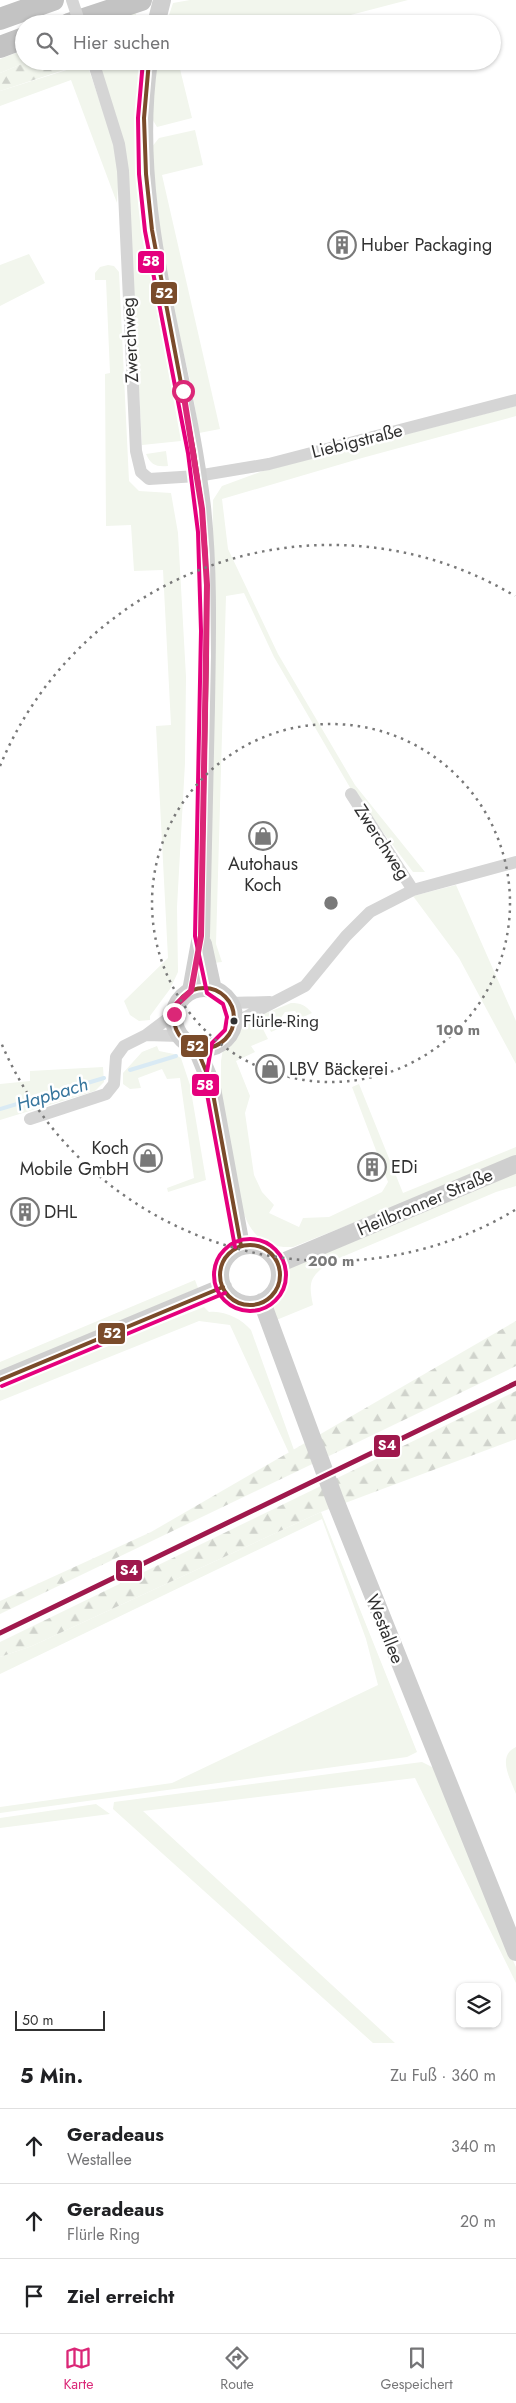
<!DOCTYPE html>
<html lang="de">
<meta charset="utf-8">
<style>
body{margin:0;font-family:Jost,sans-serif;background:#f6f6f6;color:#202124}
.controls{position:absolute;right:15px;bottom:15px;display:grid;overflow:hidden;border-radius:10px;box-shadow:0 1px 4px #0004}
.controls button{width:45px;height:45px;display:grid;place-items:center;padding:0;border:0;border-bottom:1px solid #e0e0e0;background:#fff;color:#202124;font:25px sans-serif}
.scale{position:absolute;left:15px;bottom:12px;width:90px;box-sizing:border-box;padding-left:5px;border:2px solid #313131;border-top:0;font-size:14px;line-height:18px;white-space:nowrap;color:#313131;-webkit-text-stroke:4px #fff;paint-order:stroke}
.stop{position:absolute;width:15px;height:15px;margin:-11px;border:4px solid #db2777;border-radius:50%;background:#fff}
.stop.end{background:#db2777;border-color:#fff;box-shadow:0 1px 5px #0008}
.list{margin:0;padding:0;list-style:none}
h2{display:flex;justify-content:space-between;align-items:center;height:65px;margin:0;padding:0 20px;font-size:21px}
h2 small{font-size:16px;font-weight:400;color:#757577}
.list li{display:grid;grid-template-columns:32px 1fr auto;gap:15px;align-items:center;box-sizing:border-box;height:75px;padding:0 20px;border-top:1px solid #e0e0e0}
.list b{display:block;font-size:19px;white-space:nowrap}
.list p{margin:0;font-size:16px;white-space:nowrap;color:#757577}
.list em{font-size:16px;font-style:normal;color:#757577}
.icon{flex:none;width:28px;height:28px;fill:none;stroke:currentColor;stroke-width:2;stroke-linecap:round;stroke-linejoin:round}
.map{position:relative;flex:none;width:516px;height:2043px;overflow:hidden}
.search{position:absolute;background:#fff;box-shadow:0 1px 4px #0004;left:15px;right:15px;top:15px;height:55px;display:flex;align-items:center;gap:12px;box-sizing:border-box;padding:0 18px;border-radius:28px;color:#757577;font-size:19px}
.sheet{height:290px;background:#fff}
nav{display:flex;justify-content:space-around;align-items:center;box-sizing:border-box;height:70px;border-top:1px solid #e0e0e0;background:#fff;font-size:14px;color:#757577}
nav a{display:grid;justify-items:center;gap:2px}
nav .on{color:#db2777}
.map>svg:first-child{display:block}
.grass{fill:#f2f6ed}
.forest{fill:url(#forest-firs)}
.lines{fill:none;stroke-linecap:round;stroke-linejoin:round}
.stream{stroke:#d9eaf4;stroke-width:4}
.street{stroke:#d5d5d5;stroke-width:12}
.secondary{stroke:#cfcfcf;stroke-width:18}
.highway{stroke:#c3c3c3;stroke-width:22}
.street-bridge{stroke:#d5d5d5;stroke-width:12}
.bus-1-casing{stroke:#fff;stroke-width:8}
.bus-2-casing{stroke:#fff;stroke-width:8}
.bus-1{stroke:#7a4b2a;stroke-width:4}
.bus-2{stroke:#e5007d;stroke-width:4}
.rail-1-casing{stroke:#fff;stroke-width:9}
.rail-1{stroke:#9f184c;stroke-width:5}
.route{stroke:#db2777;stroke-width:6}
.ring{fill:none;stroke:#797979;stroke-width:2.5;stroke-dasharray:2.5 5}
.bus-dot{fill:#313131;stroke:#fff;stroke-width:2}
.labels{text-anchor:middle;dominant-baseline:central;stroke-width:5;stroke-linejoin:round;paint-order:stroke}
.bus-label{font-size:17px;fill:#313131;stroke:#fff;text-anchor:start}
.poi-label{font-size:18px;fill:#313131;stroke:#fff;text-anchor:start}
.street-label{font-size:18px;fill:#313131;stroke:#fff}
.water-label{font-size:19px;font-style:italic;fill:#35749c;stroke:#fff}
.centre{fill:#797979;stroke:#fff;stroke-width:2.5}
.ring-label{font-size:15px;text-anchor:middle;font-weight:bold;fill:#797979;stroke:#fff;stroke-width:5;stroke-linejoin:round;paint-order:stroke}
.line-badge{stroke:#fff;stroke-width:2}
.badge-label{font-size:14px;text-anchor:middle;font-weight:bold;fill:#fff}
</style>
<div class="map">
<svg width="516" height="2043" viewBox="0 0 516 2043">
<defs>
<pattern id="forest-firs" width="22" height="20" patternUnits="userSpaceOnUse" patternTransform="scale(1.25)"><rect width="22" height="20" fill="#f2f6ed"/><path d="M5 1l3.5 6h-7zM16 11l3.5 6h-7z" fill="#d0d3cc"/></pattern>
</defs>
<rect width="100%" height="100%" fill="#fff"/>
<path class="grass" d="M 190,0 L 408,0 L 316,24 L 166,24 L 173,3 Z
M 135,12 L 140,24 L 99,24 Z
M 24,50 L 24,61 L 29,61 L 0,73 L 0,59 Z
M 68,61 L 85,61 L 89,70 L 114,143 L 119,170 L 117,203 L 71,80 L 0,106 L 0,91 L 73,68 Z
M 96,61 L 138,61 L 138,119 L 149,261 L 181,441 L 142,445 L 127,168 Z
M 156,61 L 178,61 L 192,118 L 157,127 L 151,117 Z
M 195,130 L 203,165 L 162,175 L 220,429 L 199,433 L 192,389 L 161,257 L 151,148 L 159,138 Z
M 29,254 L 45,283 L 0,306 L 0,265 Z
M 108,265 L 114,266 L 119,272 L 129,481 L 139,491 L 171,493 L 178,533 L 186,677 L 185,763 L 177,907 L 178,972 L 170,989 L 150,1016 L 150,1020 L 139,1021 L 130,1015 L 124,1001 L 168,958 L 156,726 L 171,725 L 163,570 L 134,571 L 131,525 L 106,526 L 105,374 L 110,373 L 106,280 L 95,280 L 95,273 L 100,267 Z
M 516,406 L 516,416 L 362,458 L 222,499 L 228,549 L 278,654 L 355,785 L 425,872 L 413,872 L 352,791 L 274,657 L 244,593 L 226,596 L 216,944 L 222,962 L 213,963 L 207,930 L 213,500 L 222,486 L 263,471 Z
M 166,451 L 168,466 C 156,467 151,465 146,454 Z
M 456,885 L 516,1021 L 516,1064 L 459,958 L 413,896 Z
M 291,1003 C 301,1003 305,1005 312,1013 L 301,1018 L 295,1011 L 285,1012 L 278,1022 L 280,1028 L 271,1032 L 264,1014 Z
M 250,1019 L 254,1026 L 260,1023 L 268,1039 L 251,1046 L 255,1052 L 236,1061 L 250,1096 L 245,1113 L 254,1175 L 262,1192 L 274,1205 L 269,1213 L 299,1227 L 303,1218 L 329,1217 L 382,1192 L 388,1182 L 352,1087 L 359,1084 L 403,1193 L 516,1147 L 516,1158 L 293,1247 C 264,1248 251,1235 242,1209 L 221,1097 L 221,1061 L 223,1049 L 235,1040 L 240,1029 Z
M 157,1046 L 159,1051 L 174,1054 L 181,1058 L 190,1085 L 206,1180 L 168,1192 L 167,1188 L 194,1178 L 180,1078 L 167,1079 L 162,1069 L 138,1078 L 141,1088 L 130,1089 L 123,1084 L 123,1073 L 142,1052 Z
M 103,1067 L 104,1082 L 95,1091 L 0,1120 L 0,1084 L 30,1081 L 30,1071 Z
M 516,1164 L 516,1186 L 496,1192 L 330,1262 C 310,1277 308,1281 313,1305 L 269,1323 L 262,1302 C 277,1292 281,1282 278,1264 Z
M 195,1280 L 198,1288 L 0,1374 L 0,1362 Z
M 204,1307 L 209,1312 C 224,1310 242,1319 251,1330 L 294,1450 L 289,1453 L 230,1325 L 199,1321 L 0,1401 L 0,1387 Z
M 321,1512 L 417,1752 L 407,1757 L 0,1813 L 0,1807 L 172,1783 L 378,1685 L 366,1639 L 322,1519 L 0,1674 L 0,1657 L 32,1646 Z
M 516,1747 L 516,1794 C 511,1780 496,1756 516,1747 Z
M 422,1762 L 434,1768 L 496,1923 L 516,1967 L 516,1983 L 415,1778 L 143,1811 L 395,2043 L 373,2043 L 113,1809 L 114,1802 Z
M 96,1804 L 110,1814 L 0,1828 L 0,1818 Z"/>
<path class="forest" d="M 29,61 L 68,61 L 73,67 L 0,91 L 0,73 Z
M 516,1321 L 516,1366 L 0,1614 L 0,1601 L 151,1532 Z
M 516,1391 L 516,1439 L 321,1512 L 32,1646 L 0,1657 L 0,1642 Z"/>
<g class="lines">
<path class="stream" d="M 130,1070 L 176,1056
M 0,1109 L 104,1078"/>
<path class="street" d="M 93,61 L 119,144 L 123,171 L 136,451 L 141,472 L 149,479 L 197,476 L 269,464 L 516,400
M 351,794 L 413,890
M 230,1003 L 270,1002
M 234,1023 L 305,986 L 346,936 L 370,912 L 413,890 L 516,862
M 146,1035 L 180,1036
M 30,1119 L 106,1094 L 114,1084 L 116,1057 L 124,1046 L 146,1035 L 174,1014"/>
<path class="secondary" d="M 156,24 L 162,0
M 149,61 C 127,213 185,359 202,507 C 209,573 207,640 206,706 C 204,783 203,860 201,936 L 191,991
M 203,944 L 213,990
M174 1018a30 30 0 1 1 60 0a30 30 0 1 1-60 0Z
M 196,1047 L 211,1083 L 241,1246
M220 1275a30 30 0 1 1 60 0a30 30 0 1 1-60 0Z
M 278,1264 L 516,1164
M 262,1302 L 335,1500 L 516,1952
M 0,1380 L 223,1287"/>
<path class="highway" d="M 0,19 L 53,0
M 69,24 L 141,0
M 0,47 L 24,38"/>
<path class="street-bridge" d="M 72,0 L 80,24"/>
<defs>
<path id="bus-1" d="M 149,61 L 144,118 L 146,174 L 152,230 L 194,452 L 202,507 L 206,557 L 207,656 L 201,936 L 191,991
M174 1018a30 30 0 1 1 60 0a30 30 0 1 1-60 0Z
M 196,1047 L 211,1083 L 241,1246
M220 1275a30 30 0 1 1 60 0a30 30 0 1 1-60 0Z
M 0,1380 L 223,1287"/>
<path id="bus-2" d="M 143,61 L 138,118 L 139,174 L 145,231 L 188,453 L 198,532 L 201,631 L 195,936 L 207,993 L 223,1004 L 227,1017 L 225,1030 L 212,1043 L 205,1083 L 235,1247
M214 1275a36 36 0 1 1 72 0a36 36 0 1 1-72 0Z
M 2,1386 L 225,1293"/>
</defs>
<use href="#bus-1" class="bus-1-casing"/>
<use href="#bus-2" class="bus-2-casing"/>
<use href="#bus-1" class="bus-1"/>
<use href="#bus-2" class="bus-2"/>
<defs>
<path id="rail-1" d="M 0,1633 L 516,1383"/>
</defs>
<use href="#rail-1" class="rail-1-casing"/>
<use href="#rail-1" class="rail-1"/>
</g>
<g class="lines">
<path class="route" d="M 174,1014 L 177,1004 L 191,991 L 201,936 L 206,656 L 207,585 L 202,509 L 183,391"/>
</g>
<g class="ring">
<circle cx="331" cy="903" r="179"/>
<path d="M515 1210A358 358 0 0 1 0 1040M0 766A358 358 0 0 1 515 596"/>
</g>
<defs>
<symbol id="building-ring" viewBox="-11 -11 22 22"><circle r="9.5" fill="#fff" stroke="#797979" stroke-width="1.5"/><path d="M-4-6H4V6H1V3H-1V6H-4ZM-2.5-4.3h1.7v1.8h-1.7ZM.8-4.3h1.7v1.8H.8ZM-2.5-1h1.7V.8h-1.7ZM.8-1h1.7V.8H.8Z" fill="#797979"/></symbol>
<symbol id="shop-ring" viewBox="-11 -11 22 22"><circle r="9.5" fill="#fff" stroke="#797979" stroke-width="1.5"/><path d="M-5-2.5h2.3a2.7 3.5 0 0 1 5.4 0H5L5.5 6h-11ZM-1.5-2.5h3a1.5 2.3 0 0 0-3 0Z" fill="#797979"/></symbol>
</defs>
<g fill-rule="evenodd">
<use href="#building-ring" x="326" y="229" width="32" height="32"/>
<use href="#shop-ring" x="247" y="820" width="32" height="32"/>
<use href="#shop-ring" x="254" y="1053" width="32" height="32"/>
<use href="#shop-ring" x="132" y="1142" width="32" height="32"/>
<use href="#building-ring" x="356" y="1151" width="32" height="32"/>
<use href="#building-ring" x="9" y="1196" width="32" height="32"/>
</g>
<circle class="bus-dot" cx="234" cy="1021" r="4.5"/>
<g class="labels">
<g class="bus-label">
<text x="243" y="1021">Flürle-Ring</text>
</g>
<g class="poi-label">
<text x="361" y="245">Huber Packaging</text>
<text x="263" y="864" text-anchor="middle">Autohaus<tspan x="263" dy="21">Koch</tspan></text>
<text x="289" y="1069">LBV Bäckerei</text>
<text x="129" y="1148" text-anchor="end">Koch<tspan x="129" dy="21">Mobile GmbH</tspan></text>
<text x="391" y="1167">EDi</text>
<text x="44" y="1212">DHL</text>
</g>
<g class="street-label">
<text transform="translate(130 340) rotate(-93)">Zwerchweg</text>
<text transform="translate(357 441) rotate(-14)">Liebigstraße</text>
<text transform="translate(382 842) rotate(57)">Zwerchweg</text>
<text transform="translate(425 1202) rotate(-23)">Heilbronner Straße</text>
<text transform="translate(385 1629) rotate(68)">Westallee</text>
</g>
<g class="water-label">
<text transform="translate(52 1094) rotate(-17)">Hapbach</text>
</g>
</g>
<circle cx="331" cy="903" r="8" class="centre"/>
<g class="ring-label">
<text x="458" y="1035">100 m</text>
<text x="331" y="1266">200 m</text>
</g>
<g class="line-badge">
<rect x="137" y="250" width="28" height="24" rx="5" fill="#e5007d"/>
<rect x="150" y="281" width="28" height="24" rx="5" fill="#7a4b2a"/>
<rect x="180" y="1034" width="29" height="24" rx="5" fill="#7a4b2a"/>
<rect x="191" y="1073" width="29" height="24" rx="5" fill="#e5007d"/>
<rect x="97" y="1322" width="29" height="23" rx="5" fill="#7a4b2a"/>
<rect x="373" y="1434" width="28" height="24" rx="5" fill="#9f184c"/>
<rect x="115" y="1559" width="28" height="23" rx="5" fill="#9f184c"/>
</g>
<g class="badge-label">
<text x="151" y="266">58</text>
<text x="164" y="298">52</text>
<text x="195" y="1051">52</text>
<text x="205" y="1090">58</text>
<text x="112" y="1338">52</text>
<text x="387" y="1450">S4</text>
<text x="129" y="1575">S4</text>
</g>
</svg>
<div class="controls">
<button><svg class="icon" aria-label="layers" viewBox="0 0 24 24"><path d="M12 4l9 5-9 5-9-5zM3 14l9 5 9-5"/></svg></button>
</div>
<div class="scale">50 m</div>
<div class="stop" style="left:183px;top:391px"></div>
<div class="stop end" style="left:174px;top:1014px"></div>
<div class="search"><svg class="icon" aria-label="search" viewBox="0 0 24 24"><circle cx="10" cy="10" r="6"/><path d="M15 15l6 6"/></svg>Hier suchen</div>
</div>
<section class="sheet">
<h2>5 Min.<small>Zu Fuß · 360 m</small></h2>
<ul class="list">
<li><svg class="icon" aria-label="ahead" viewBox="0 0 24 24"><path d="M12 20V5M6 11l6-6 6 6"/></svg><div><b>Geradeaus</b><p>Westallee</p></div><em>340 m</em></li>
<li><svg class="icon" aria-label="ahead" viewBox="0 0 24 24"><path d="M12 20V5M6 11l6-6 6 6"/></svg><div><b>Geradeaus</b><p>Flürle Ring</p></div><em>20 m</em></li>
<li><svg class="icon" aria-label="arrive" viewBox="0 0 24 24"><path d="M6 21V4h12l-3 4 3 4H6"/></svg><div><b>Ziel erreicht</b></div></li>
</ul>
</section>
<nav>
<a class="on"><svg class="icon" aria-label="map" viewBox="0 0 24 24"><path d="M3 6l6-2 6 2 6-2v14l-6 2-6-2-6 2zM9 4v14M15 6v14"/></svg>Karte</a>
<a><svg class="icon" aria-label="directions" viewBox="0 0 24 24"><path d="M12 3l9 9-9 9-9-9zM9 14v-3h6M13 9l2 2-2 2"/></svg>Route</a>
<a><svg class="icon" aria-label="saved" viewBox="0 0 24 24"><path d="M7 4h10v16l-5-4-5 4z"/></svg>Gespeichert</a>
</nav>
